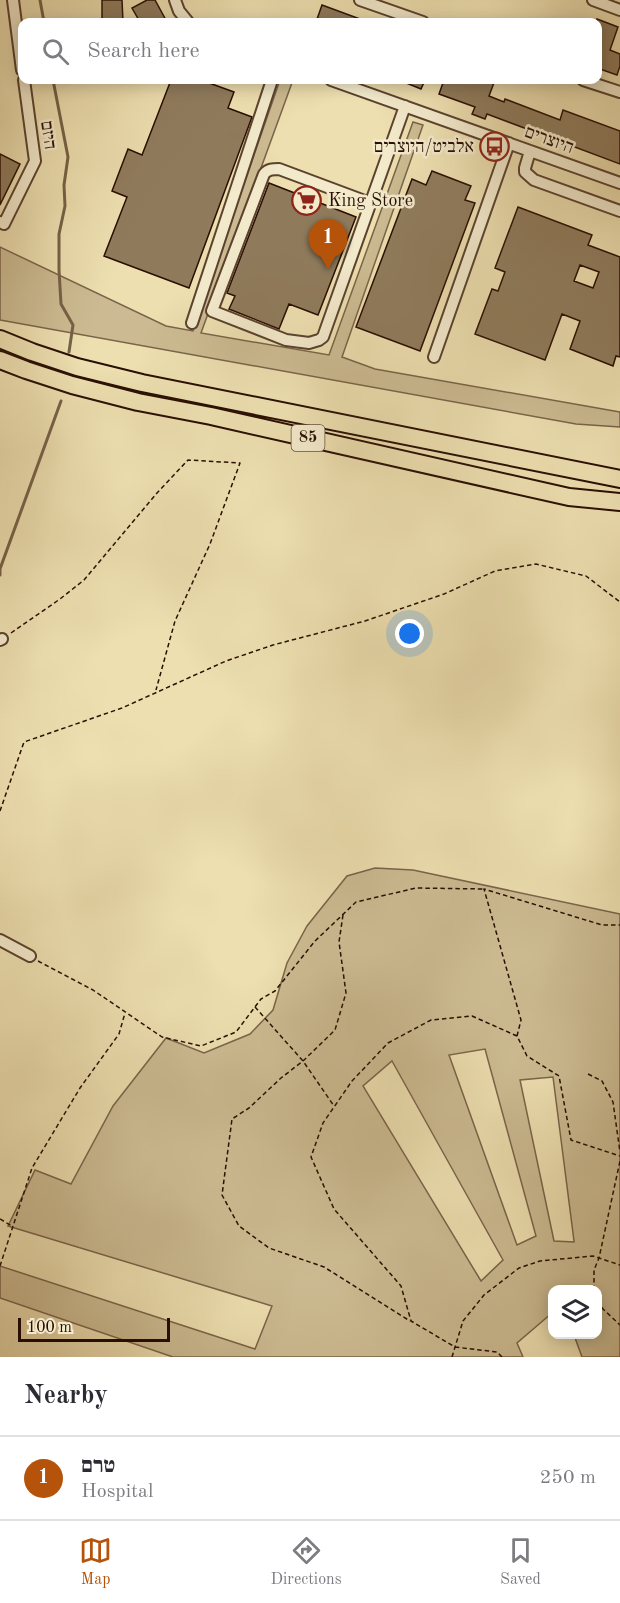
<!DOCTYPE html>
<meta charset="utf-8">
<style>
body{margin:0;font-family:"Old Standard TT","Frank Ruhl Libre",serif;background:#f7f7f7;color:#2b2b33}
.controls{position:absolute;right:18px;bottom:18px;display:grid;overflow:hidden;border-radius:12px;box-shadow:0 3px 15px #0003}
.controls button{width:54px;height:54px;display:grid;place-items:center;padding:0;border:0;border-bottom:2px solid #e1e1e2;background:#fff;color:#2b2b33;font:30px sans-serif}
.scale{position:absolute;left:18px;bottom:15px;width:152px;box-sizing:border-box;padding-left:6px;border:3px solid #290e02;border-top:0;font-size:16px;line-height:21px;white-space:nowrap;color:#290e02;-webkit-text-stroke:4px #f3eacc;paint-order:stroke}
.you{position:absolute;left:410px;top:634px;width:21px;height:21px;margin:-15px;border:4px solid #fff;border-radius:50%;background:#1a73e8;box-shadow:0 0 0 9px #1a73e833}
.badge{display:grid;place-items:center;width:39px;height:39px;border-radius:50%;background:#b45309;color:#fff;font-size:20px;font-weight:700}
.pin{position:absolute;translate:-50% -50px;filter:drop-shadow(0 2px 3px #0008)}
.pin::after{content:'';position:absolute;top:32px;width:21px;height:18px;background:inherit;clip-path:polygon(0 0,100% 0,50% 100%)}
.list{margin:0;padding:0;list-style:none}
h2{display:flex;justify-content:space-between;align-items:center;height:78px;margin:0;padding:0 24px;font-size:26px}
h2 small{font-size:20px;font-weight:400;color:#7c7c81}
.list li{display:grid;grid-template-columns:39px 1fr auto;gap:18px;align-items:center;box-sizing:border-box;height:84px;padding:0 24px;border-top:2px solid #e1e1e2}
.list b{display:block;font-size:22px;white-space:nowrap}
.list p{margin:0;font-size:20px;white-space:nowrap;color:#7c7c81}
.list em{font-size:20px;font-style:normal;color:#7c7c81}
.icon{flex:none;width:33px;height:33px;fill:none;stroke:currentColor;stroke-width:2;stroke-linecap:round;stroke-linejoin:round}
.map{position:relative;flex:none;width:620px;height:1357px;overflow:hidden}
.search{position:absolute;background:#fff;box-shadow:0 3px 15px #0003;left:18px;right:18px;top:18px;height:66px;display:flex;align-items:center;gap:15px;box-sizing:border-box;padding:0 21px;border-radius:12px;color:#7c7c81;font-size:22px}
.sheet{height:162px;background:#fff}
nav{display:flex;justify-content:space-around;align-items:center;box-sizing:border-box;height:84px;border-top:2px solid #e1e1e2;background:#fff;font-size:16px;color:#7c7c81}
nav a{display:grid;justify-items:center;gap:3px}
nav .on{color:#b45309}
.map>svg:first-child{display:block}
.green{fill:#ccbb92;stroke:#7a644a;stroke-width:1.5;fill-rule:evenodd}
.lines{fill:none;stroke-linecap:round;stroke-linejoin:round}
.stream{stroke:#766147;stroke-width:3}
.building{fill:#8f7b5c;stroke:#290e02;stroke-width:1.5;fill-rule:evenodd}
.minor-casing{stroke:#5a422e;stroke-width:14}
.highway-casing{stroke:#290e02;stroke-width:20}
.path{stroke:#290e02;stroke-width:1.5;stroke-dasharray:4.5 3;stroke-linecap:butt}
.minor{stroke:#f3eacc;stroke-width:10}
.highway{stroke:#eddfb0;stroke-width:16}
.labels{text-anchor:middle;dominant-baseline:central;stroke-width:5;stroke-linejoin:round;paint-order:stroke}
.shield{fill:#f3eacc;stroke:#66503f;stroke-width:1.5}
.shield-label{font-size:16px;font-weight:bold;fill:#290e02}
.street-label{font-size:18px;fill:#290e02;stroke:#f3eacc}
.poi-label{font-size:18px;fill:#290e02;stroke:#f3eacc;text-anchor:end}
</style>
<div class="map">
<svg width="620" height="1357" viewBox="0 0 620 1357">
<rect width="100%" height="100%" fill="#eddfb0"/>
<filter id="stains"><feTurbulence type="fractalNoise" baseFrequency=".00333" numOctaves="4"/><feColorMatrix values="0 0 0 0 .2 0 0 0 0 .09 0 0 0 0 .02 0 0 0 .5 -.17"/></filter>
<radialGradient id="worn" r=".72"><stop offset=".6" stop-color="#630" stop-opacity="0"/><stop offset="1" stop-color="#630" stop-opacity=".3"/></radialGradient>
<path class="green" d="M 280,80 L 293,80 L 201,333 L 329,355 L 413,122 L 423,125 L 342,357 L 375,369 L 620,412 L 620,427 L 576,424 L 0,320 L 0,247 L 166,326 L 193,331 Z
M 375,868 L 413,870 L 620,914 L 620,1357 L 582,1357 L 574,1335 L 598,1334 L 598,1290 L 552,1290 L 552,1313 L 517,1343 L 523,1357 L 173,1357 L 0,1298 L 0,1266 L 255,1349 L 272,1306 L 8,1226 L 35,1170 L 71,1184 L 113,1106 L 166,1038 L 204,1053 L 250,1034 L 273,1010 L 287,963 L 307,926 L 347,876 ZM 485,1049 L 536,1236 L 517,1245 L 449,1055 ZM 392,1061 L 503,1260 L 481,1281 L 363,1086 ZM 553,1077 L 574,1241 L 574,1242 L 554,1241 L 520,1080 Z"/>
<g class="lines">
<path class="stream" d="M 40,0 L 44,22
M 53,80 L 68,157 L 64,185 L 65,206 L 59,234 L 59,270 L 61,304 L 73,325 L 69,352
M 0,575 L 0,569 L 61,401"/>
</g>
<path class="building" d="M 102,0 L 122,0 L 123,22 L 102,22 Z
M 147,0 L 155,0 L 167,22 L 140,22 L 132,8 Z
M 322,5 L 368,22 L 316,22 Z
M 597,19 L 618,27 L 610,50 L 620,54 L 620,66 L 617,75 L 597,68 Z
M 171,80 L 201,80 L 234,92 L 228,108 L 252,117 L 189,288 L 104,256 L 127,197 L 112,191 L 128,149 L 142,155 Z
M 399,80 L 425,80 L 421,89 Z
M 444,80 L 495,80 L 489,96 L 504,102 L 505,99 L 560,120 L 563,110 L 620,131 L 620,164 L 487,114 L 485,119 L 472,114 L 475,107 L 439,94 Z
M 0,154 L 20,164 L 0,205 Z
M 432,171 L 471,186 L 465,200 L 475,203 L 420,351 L 356,327 L 412,179 L 426,185 Z
M 269,183 L 356,217 L 318,315 L 289,304 L 279,329 L 229,309 L 235,296 L 227,293 Z
M 518,207 L 592,235 L 588,245 L 620,257 L 620,357 L 616,356 L 613,366 L 570,349 L 580,321 L 562,314 L 545,360 L 475,334 L 492,289 L 498,291 L 505,272 L 495,268 ZM 580,265 L 599,272 L 593,288 L 574,281 Z"/>
<g class="lines">
<defs>
<path id="minor" d="M 13,0 L 22,70
M 175,0 L 179,11 L 188,22
M 360,0 L 423,22
M 593,0 L 620,10
M 331,80 L 620,183
M 583,80 L 620,92
M 530,151 L 525,168 L 525,172 L 534,180 L 620,211
M 370,203 L 279,169 C 273,169 268,169 264,174 L 212,311 L 286,340 L 309,343 L 319,340 L 323,337 L 405,106
M 0,222 L 4,224 L 35,161 L 24,80
M 192,323 L 272,80
M 434,357 L 509,143
M 0,640 L 2,639
M 0,940 L 30,956"/>
<path id="highway" d="M 0,339 L 32,352 L 77,367 L 142,383 L 620,479
M 0,360 L 26,370 L 72,385 L 138,402 L 211,416 L 569,497 L 620,502"/>
</defs>
<use href="#minor" class="minor-casing"/>
<use href="#highway" class="highway-casing"/>
<path class="path" d="M 11,633 L 60,599 L 84,580 L 157,493 L 188,460 L 240,463 L 210,544 L 175,621 L 156,690
M 0,811 L 24,742 L 122,708 L 226,661 L 273,645 L 365,621 L 444,594 L 495,571 L 536,564 L 586,576 L 620,602
M 343,915 L 339,942 L 346,993 L 335,1030 L 303,1061 L 281,1078 L 249,1108 L 232,1119 L 222,1195 L 239,1226 L 269,1248 L 324,1267 L 410,1321
M 38,961 L 93,990 L 162,1037 L 201,1046 L 236,1032 L 261,999 L 275,991 L 315,941 L 356,902 L 416,888 L 484,889
M 255,1007 L 303,1061 L 334,1106
M 517,1036 L 521,1020 L 484,889 L 602,925 L 620,925
M 588,1074 L 602,1081 L 613,1102 L 620,1152
M 0,1219 L 12,1226
M 0,1266 L 32,1168 L 80,1088 L 119,1034 L 125,1013
M 594,1290 L 594,1270 L 599,1258 L 620,1161
M 598,1301 L 603,1309 L 620,1325
M 452,1357 L 463,1321 L 484,1295 L 519,1268 L 540,1261 L 593,1256 L 620,1265
M 502,1357 L 497,1352 L 455,1347 L 411,1321 L 401,1286 L 334,1209 L 311,1157 L 323,1123 L 352,1081 L 388,1043 L 431,1020 L 472,1016 L 517,1036 L 527,1056 L 559,1076 L 571,1140 L 620,1156"/>
<use href="#minor" class="minor"/>
<use href="#highway" class="highway"/>
</g>
<defs>
<symbol id="bus-ring" viewBox="-11 -11 22 22"><circle r="9.5" fill="#f3eacc" stroke="#8f2418" stroke-width="1.5"/><path d="M-5-6H5V4H4V6H2V4H-2V6H-4V4H-5ZM-3.5-4V0h7V-4ZM-3.5 1.2v1.5H-2V1.2ZM2 1.2v1.5H3.5V1.2Z" fill="#8f2418"/></symbol>
<symbol id="supermarket-ring" viewBox="-11 -11 22 22"><circle r="9.5" fill="#f3eacc" stroke="#8f2418" stroke-width="1.5"/><path d="M-6-5.5h2.5l.6 2H6L4.5 2H-2.5L-4.4-4H-6ZM-1.5 3.2a1.3 1.3 0 1 0 .1 0ZM3 3.2a1.3 1.3 0 1 0 .1 0Z" fill="#8f2418"/></symbol>
</defs>
<g fill-rule="evenodd">
<use href="#bus-ring" x="478" y="130" width="33" height="33"/>
<use href="#supermarket-ring" x="290" y="184" width="33" height="33"/>
</g>
<g class="labels">
<rect class="shield" x="291.5" y="425" width="33" height="26" rx="4.5"/>
<g class="shield-label">
<text x="308" y="438">85</text>
</g>
<g class="street-label">
<text transform="translate(48 135) rotate(82)">היזם</text>
<text transform="translate(549 140) rotate(20)">היוצרים</text>
</g>
<g class="poi-label">
<text x="474" y="147">אלביט/היוצרים</text>
<text x="328" y="201" text-anchor="start">King Store</text>
</g>
</g>
<rect width="100%" height="100%" filter="url(#stains)"/>
<rect width="100%" height="100%" fill="url(#worn)"/>
</svg>
<div class="controls">
<button><svg class="icon" aria-label="layers" viewBox="0 0 24 24"><path d="M12 4l9 5-9 5-9-5zM3 14l9 5 9-5"/></svg></button>
</div>
<div class="scale">100 m</div>
<div class="you"></div>
<div class="pin badge" style="left:328px;top:269px">1</div>
<div class="search"><svg class="icon" aria-label="search" viewBox="0 0 24 24"><circle cx="10" cy="10" r="6"/><path d="M15 15l6 6"/></svg>Search here</div>
</div>
<section class="sheet">
<h2>Nearby<small></small></h2>
<ul class="list">
<li><span class="badge">1</span><div><b>טרם</b><p>Hospital</p></div><em>250 m</em></li>
</ul>
</section>
<nav>
<a class="on"><svg class="icon" aria-label="map" viewBox="0 0 24 24"><path d="M3 6l6-2 6 2 6-2v14l-6 2-6-2-6 2zM9 4v14M15 6v14"/></svg>Map</a>
<a><svg class="icon" aria-label="directions" viewBox="0 0 24 24"><path d="M12 3l9 9-9 9-9-9zM9 14v-3h6M13 9l2 2-2 2"/></svg>Directions</a>
<a><svg class="icon" aria-label="saved" viewBox="0 0 24 24"><path d="M7 4h10v16l-5-4-5 4z"/></svg>Saved</a>
</nav>
